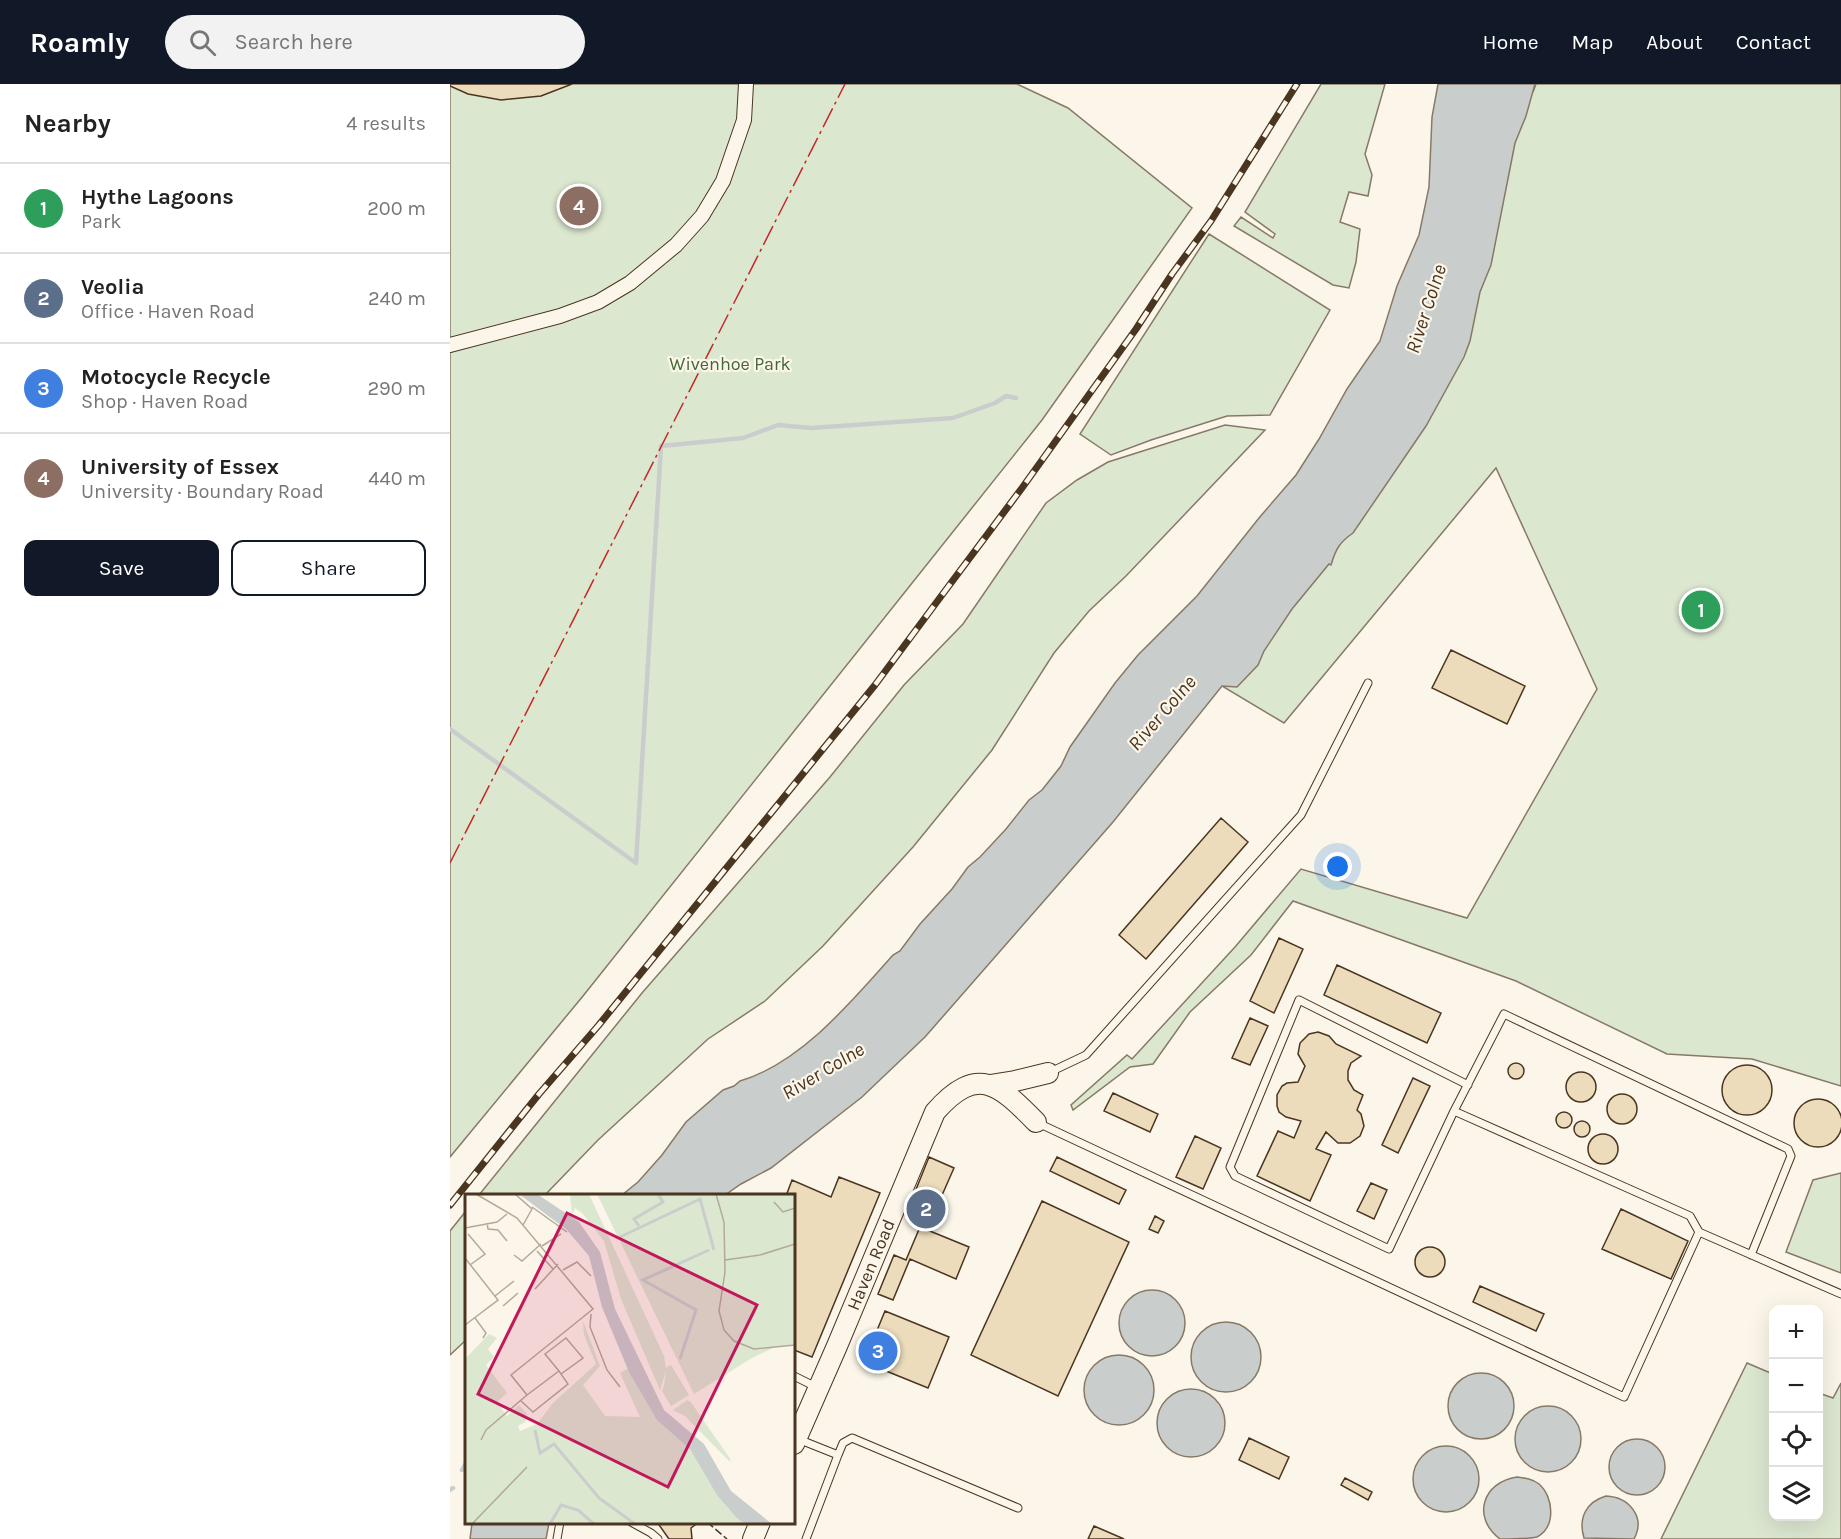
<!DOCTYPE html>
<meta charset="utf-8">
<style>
body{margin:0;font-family:Karla,sans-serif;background:#f2f2f2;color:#222}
.controls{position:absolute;right:18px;bottom:18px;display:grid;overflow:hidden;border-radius:12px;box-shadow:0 6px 24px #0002}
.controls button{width:54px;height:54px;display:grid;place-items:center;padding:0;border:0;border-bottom:2px solid #e0e0e0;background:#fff;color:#222;font:30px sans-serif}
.you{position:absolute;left:888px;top:783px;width:21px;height:21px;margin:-15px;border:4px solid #fff;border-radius:50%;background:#1a73e8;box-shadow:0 0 0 9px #1a73e833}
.badge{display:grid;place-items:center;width:39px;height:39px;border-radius:50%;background:#111827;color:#fff;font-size:20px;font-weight:700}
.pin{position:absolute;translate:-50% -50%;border:3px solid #fff;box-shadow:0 2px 6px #0006}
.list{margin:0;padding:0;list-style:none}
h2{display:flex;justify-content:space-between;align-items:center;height:78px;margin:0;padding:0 24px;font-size:26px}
h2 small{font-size:20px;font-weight:400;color:#767676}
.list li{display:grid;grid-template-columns:39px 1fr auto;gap:18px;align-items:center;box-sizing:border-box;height:90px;padding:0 24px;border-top:2px solid #e0e0e0}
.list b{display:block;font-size:22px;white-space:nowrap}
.list p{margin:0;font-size:20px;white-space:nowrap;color:#767676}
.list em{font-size:20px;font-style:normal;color:#767676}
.actions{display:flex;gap:12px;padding:18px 24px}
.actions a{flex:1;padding:14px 0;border:2px solid #111827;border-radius:12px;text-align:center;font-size:21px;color:#111827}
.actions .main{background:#111827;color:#fff}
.icon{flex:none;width:33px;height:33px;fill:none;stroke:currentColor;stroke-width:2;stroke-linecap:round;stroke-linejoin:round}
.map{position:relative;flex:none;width:1391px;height:1455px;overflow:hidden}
header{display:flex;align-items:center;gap:36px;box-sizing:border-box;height:84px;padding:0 30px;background:#111827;color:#fff}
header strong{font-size:28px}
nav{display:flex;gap:33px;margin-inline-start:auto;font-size:21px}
.search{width:420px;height:54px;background:#f2f2f2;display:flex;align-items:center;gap:15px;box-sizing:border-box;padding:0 21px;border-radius:33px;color:#767676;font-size:22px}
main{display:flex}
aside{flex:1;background:#fff}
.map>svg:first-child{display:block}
.green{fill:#dce7d0;stroke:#887966;stroke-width:1.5}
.water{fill:#c9cecd;stroke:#887966;stroke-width:1.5}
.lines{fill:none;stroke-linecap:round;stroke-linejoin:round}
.stream{stroke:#c9cecd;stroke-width:4.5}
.building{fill:#ecdcbc;stroke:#4a3520;stroke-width:1.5}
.lane-casing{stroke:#4a3520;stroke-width:9}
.street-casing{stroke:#4a3520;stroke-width:16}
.secondary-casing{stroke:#4a3520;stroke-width:22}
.lane{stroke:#fbf6e9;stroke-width:7}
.street{stroke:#fbf6e9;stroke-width:14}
.secondary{stroke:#fbf6e9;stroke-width:20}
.rail-casing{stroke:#4a3520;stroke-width:7}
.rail{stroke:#fbf6e9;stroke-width:4.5;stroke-dasharray:14;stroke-linecap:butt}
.fence{stroke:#4a3520;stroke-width:1.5;stroke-dasharray:8 3;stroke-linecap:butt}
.power{stroke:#c62828;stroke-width:1.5;stroke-dasharray:21 4.5 3 4.5;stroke-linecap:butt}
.labels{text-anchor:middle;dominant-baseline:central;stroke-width:4.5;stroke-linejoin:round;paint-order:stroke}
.park-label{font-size:18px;fill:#436837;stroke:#fbf6e9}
.street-label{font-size:18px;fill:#4a3520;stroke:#fbf6e9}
.water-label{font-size:20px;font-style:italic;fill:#4a3520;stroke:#fbf6e9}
.inset-river{fill:none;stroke:#c9cecd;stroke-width:3}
.inset-road{fill:none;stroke:#b4a999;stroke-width:1.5}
.view{fill:#c2185b;fill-opacity:0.15;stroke:#c2185b;stroke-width:3}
.inset-edge{fill:none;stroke:#4a3520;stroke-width:3}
</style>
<header>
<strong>Roamly</strong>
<div class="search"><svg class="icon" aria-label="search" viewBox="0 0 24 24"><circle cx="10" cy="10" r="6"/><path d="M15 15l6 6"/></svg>Search here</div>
<nav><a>Home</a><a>Map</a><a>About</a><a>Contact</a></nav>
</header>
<main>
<aside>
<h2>Nearby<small>4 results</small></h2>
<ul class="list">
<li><span class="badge" style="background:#2e9e5b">1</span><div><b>Hythe Lagoons</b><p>Park</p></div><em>200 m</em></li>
<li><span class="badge" style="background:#5c6f8a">2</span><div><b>Veolia</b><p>Office · Haven Road</p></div><em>240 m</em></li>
<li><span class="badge" style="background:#3f7fe0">3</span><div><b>Motocycle Recycle</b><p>Shop · Haven Road</p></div><em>290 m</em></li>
<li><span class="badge" style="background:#8d6e63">4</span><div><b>University of Essex</b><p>University · Boundary Road</p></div><em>440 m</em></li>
</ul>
<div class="actions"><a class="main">Save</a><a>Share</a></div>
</aside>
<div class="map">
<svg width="1391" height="1455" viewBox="0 0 1391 1455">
<rect width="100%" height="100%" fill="#fbf6e9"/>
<path class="green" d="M 0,0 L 567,0 L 618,24 L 742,124 L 592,336 L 133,912 L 0,1073 Z
M 871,0 L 935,0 L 915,70 L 922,91 L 918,112 L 899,108 L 890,138 L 910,145 L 906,178 L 899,204 L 883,201 L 784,142 L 791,133 L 823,154 L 825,150 L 795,128 Z
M 1055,0 L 1085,0 L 1083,8 L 1086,0 L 1391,0 L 1391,1002 L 1302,975 L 1217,970 L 1066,897 L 843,817 L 801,871 L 740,928 L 703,980 L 680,983 L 623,1026 L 621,1021 L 677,971 L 682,975 L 785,863 L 851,785 L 1017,834 L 1147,605 L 1046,384 L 834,639 L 772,602 Z
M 759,150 L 880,226 L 820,331 L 777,332 L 701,356 L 661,371 L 630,350 Z
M 775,341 L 815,346 L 676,492 L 639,527 L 604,569 L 542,666 L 463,763 L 373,862 L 315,917 L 258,955 L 148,1056 L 95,1111 L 29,1111 L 192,909 L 380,693 L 454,601 L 513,540 L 596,419 L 627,396 L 658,378 Z
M 1391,1089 L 1391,1189 L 1336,1168 L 1363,1096 Z
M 16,1127 L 16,1256 L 0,1271 L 0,1147 Z
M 1297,1279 L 1323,1290 L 1324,1432 L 1368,1432 L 1369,1309 L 1383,1314 L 1391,1299 L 1391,1455 L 1211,1455 Z"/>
<path class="water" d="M 988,0 L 1085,0 L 1076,32 L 1065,59 L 1041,181 L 1030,208 L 1020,257 L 1014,273 L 976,342 L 903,449 C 890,458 886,464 881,481 L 879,480 L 842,525 L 814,567 L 808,581 L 787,603 L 772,602 L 663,738 L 475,953 L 412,1013 L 321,1084 L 291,1100 L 275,1111 L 172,1111 L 188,1098 L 212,1071 L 236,1038 L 273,1006 L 284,1002 L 290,997 C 351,979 402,917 443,871 L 450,867 L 470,840 L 502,805 L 518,783 L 530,773 L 556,745 L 579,716 L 592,706 L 611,682 L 620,663 L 665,599 L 688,571 L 747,512 L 809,434 L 846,391 L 869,355 L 897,305 L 930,257 L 947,202 L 969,151 L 979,103 L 982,33 Z
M669 1239a33 33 0 1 1 66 0a33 33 0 1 1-66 0Z
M741 1273a35 35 0 1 1 70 0a35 35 0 1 1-70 0Z
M634 1306a35 35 0 1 1 70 0a35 35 0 1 1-70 0Z
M998 1322a33 33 0 1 1 66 0a33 33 0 1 1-66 0Z
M707 1339a34 34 0 1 1 68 0a34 34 0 1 1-68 0Z
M1065 1355a33 33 0 1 1 66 0a33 33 0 1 1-66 0Z
M1159 1383a28 28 0 1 1 56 0a28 28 0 1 1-56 0Z
M963 1395a33 33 0 1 1 66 0a33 33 0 1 1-66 0Z
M 1067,1393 C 1075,1394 1083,1395 1089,1400 C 1104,1413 1106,1443 1087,1453 C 1078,1455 1061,1455 1050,1455 C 1021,1433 1033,1398 1067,1393 Z
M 1156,1412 C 1179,1413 1196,1433 1184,1455 L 1134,1454 C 1128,1434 1136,1418 1156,1412 Z
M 22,1439 L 22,1438 L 99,1439 L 96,1455 L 20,1455 Z"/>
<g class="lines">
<path class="stream" d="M 0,645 L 186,779 L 211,362 L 293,354 L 328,341 L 361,344 L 503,334 L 545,319 L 556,312 L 566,314
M 12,1386 L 16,1379
M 0,1406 L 3,1404"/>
</g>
<path class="building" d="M 0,0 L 122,0 L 91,12 L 51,16 L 18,10 L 0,2 Z
M 1001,566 L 1075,602 L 1057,640 L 982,604 Z
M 771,734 L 798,758 L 696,875 L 669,851 Z
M 829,854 L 853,865 L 824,929 L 800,917 Z
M 887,881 L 991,929 L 977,959 L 874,911 Z
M 800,934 L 818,942 L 800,981 L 782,974 Z
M 868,948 L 879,952 L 886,960 L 911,972 L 901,979 L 898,987 L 898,996 L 904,1006 L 913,1011 L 907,1026 L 911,1030 L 914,1042 L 910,1052 L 900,1059 L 888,1059 L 876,1048 L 866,1065 L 881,1071 L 860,1117 L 807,1092 L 828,1047 L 844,1054 L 851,1037 L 836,1033 L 829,1028 L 827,1022 L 827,1011 L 832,1002 L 837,999 L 848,998 L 855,982 L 848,970 L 850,959 L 859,950 Z
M1058 987a8 8 0 1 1 16 0a8 8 0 1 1-16 0Z
M1272 1006a25 25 0 1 1 50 0a25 25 0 1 1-50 0Z
M1116 1003a15 15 0 1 1 30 0a15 15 0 1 1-30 0Z
M 963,994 L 980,1002 L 948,1069 L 932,1061 Z
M 663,1009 L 708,1030 L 700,1048 L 654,1027 Z
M1157 1025a15 15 0 1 1 30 0a15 15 0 1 1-30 0Z
M1344 1039a24 24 0 1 1 48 0a24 24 0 1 1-48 0Z
M1106 1036a8 8 0 1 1 16 0a8 8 0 1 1-16 0Z
M1124 1045a8 8 0 1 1 16 0a8 8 0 1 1-16 0Z
M1138 1065a15 15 0 1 1 30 0a15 15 0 1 1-30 0Z
M 745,1052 L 771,1064 L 753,1105 L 726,1093 Z
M 479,1073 L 504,1084 L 489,1118 L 465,1108 Z
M 607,1073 L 676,1106 L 669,1120 L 600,1087 Z
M 389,1093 L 430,1109 L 362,1273 L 344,1266 L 344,1112 L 336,1112 L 342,1096 L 381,1113 Z
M 921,1099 L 937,1106 L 924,1135 L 907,1127 Z
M 592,1117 L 679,1158 L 608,1312 L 521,1271 Z
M 1171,1125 L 1238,1157 L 1221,1195 L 1152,1165 Z
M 705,1132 L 714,1137 L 708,1149 L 699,1145 Z
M 470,1143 L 519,1163 L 506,1195 L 460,1175 L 443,1216 L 428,1210 L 444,1171 L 456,1176 Z
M965 1178a15 15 0 1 1 30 0a15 15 0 1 1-30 0Z
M 1030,1202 L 1094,1230 L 1086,1247 L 1023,1218 Z
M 435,1227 L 499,1253 L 478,1304 L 414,1278 Z
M 799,1354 L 839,1373 L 829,1395 L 789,1376 Z
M 895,1394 L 922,1408 L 918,1416 L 891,1401 Z
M 207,1438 L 249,1438 L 241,1444 L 242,1455 L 219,1455 Z
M 644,1442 L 674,1455 L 638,1455 Z"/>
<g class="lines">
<defs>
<path id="lane" d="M 598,989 L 636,971 L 851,731 L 918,599
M 1004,1027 L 939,1165 L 785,1092 L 780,1083 L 849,916 L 1018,1001
M 588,1039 L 1174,1313 L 1249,1148 L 1391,1210
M 1249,1148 L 1240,1132 L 1004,1027 L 1054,930 L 1338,1065 L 1341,1072 L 1301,1171
M 344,1292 L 366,1303
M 348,1355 L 388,1371 L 393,1359 L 402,1354 L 568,1424
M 181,1438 L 201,1449 L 208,1455
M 107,1455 L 110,1438
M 356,1455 L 388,1371"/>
<path id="street" d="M 0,261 L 110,232 L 148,218 L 180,199 L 226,161 L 252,132 L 273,97 L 294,36 L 296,0"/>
<g id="secondary">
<path d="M 540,1001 L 565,997 L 598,989"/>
<path id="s1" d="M 344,1360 L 387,1262 L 485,1028 C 527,980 549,1000 586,1038"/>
<path d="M 303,1455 L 310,1438"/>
</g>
</defs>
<use href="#lane" class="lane-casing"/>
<use href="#street" class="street-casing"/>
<use href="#secondary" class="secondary-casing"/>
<use href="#lane" class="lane"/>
<use href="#street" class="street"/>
<use href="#secondary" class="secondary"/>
<defs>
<path id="rail" d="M 0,1121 L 89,1010 L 148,942 L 425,601 L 492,511 L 572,404 L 686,245 L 722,190 L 761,137 L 847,0"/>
</defs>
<use href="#rail" class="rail-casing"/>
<use href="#rail" class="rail"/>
<path class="fence" d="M 257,1438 L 277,1455"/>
<path class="power" d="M 0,779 L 395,0"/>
</g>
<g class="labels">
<g class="park-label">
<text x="280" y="280">Wivenhoe Park</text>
</g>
<g class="street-label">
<text stroke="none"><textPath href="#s1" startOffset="195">Haven Road</textPath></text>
</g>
<g class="water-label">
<text transform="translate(976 225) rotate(-72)">River Colne</text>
<text transform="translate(712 629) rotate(-49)">River Colne</text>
<text transform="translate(373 987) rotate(-31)">River Colne</text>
</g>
</g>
<g transform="translate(15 1110)">
<rect width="330" height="330" fill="#fbf6e9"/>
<path d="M 105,0 L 124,0 L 199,162 L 201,174 L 206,171 L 224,201 L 206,212 L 197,197 L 199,192 L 201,177 L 195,196 L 156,105 L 139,47 L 117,19 L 110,14 L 107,21 ZM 132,0 L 330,0 L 330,151 L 310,153 L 287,164 L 229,200 ZM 118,127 L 135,172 L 118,191 L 140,222 L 175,223 L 155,179 L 164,174 L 289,330 L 0,330 L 0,165 L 24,140 L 32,144 L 23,155 L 29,163 L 21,171 L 42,199 L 32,208 L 42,222 L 54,211 L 62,220 L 60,228 L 53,232 L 55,237 L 72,230 L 88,209 L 131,170 L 119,141 ZM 224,205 L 222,208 L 225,207 L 266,266 L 264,267 L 220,222 L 208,216 Z" fill="#dce7d0"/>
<path d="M 54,0 L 72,0 L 114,28 L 135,58 L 150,115 L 199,216 L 239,250 L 266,297 L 307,330 L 279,330 L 271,323 L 252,301 L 225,255 L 192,226 L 164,178 L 137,113 L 124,62 L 102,36 Z" fill="#c9cecd"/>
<path class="inset-river" d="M 174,32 L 169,25 L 198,8 L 193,0M 155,43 L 235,5 L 249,56M 215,165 L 231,116 L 178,86 L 244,56M 70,236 L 75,259 L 89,250 L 134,304 L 170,330M 85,330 L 96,311 L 113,316 L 129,330"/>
<path class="inset-road" d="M 11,0 L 52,24 L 128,115 L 46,181 L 62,201 L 21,236 L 16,246M 50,0 L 67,15 L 58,31M 251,0 L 259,28 L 260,78 L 254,117 L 259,136 L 269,147 L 289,155 L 330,151M 309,8 L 318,18 L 330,14M 67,13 L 102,38M 22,29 L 23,35 L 33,36 L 42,47M 0,34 L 32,28 L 42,20M 3,40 L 20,60 L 5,71M 77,52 L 96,40M 72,57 L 88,75M 49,61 L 57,67 L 76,50M 0,64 L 33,106 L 0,131M 260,66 L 295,61 L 330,50M 98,76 L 112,68 L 126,82M 70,95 L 93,70M 30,102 L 49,87M 38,112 L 53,99M 126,120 L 125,133 L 142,176 L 155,193M 10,124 L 21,139 L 18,144M 94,177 L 80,160 L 101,144 L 118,164 L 96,180M 56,207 L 68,218 L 103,190 L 94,177 L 62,201M 7,330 L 62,273"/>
<path class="view" d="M 102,19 L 292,111 L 203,293 L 13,200 Z"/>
<rect width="330" height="330" class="inset-edge"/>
</g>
</svg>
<div class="controls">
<button>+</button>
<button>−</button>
<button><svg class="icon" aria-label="locate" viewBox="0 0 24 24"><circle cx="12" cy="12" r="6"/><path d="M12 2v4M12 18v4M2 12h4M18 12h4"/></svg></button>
<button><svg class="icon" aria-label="layers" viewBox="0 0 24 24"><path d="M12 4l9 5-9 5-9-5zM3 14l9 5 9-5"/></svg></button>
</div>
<div class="you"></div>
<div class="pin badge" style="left:1251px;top:526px;background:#2e9e5b">1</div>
<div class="pin badge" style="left:476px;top:1125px;background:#5c6f8a">2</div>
<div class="pin badge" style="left:428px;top:1267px;background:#3f7fe0">3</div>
<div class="pin badge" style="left:129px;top:122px;background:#8d6e63">4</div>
</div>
</main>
